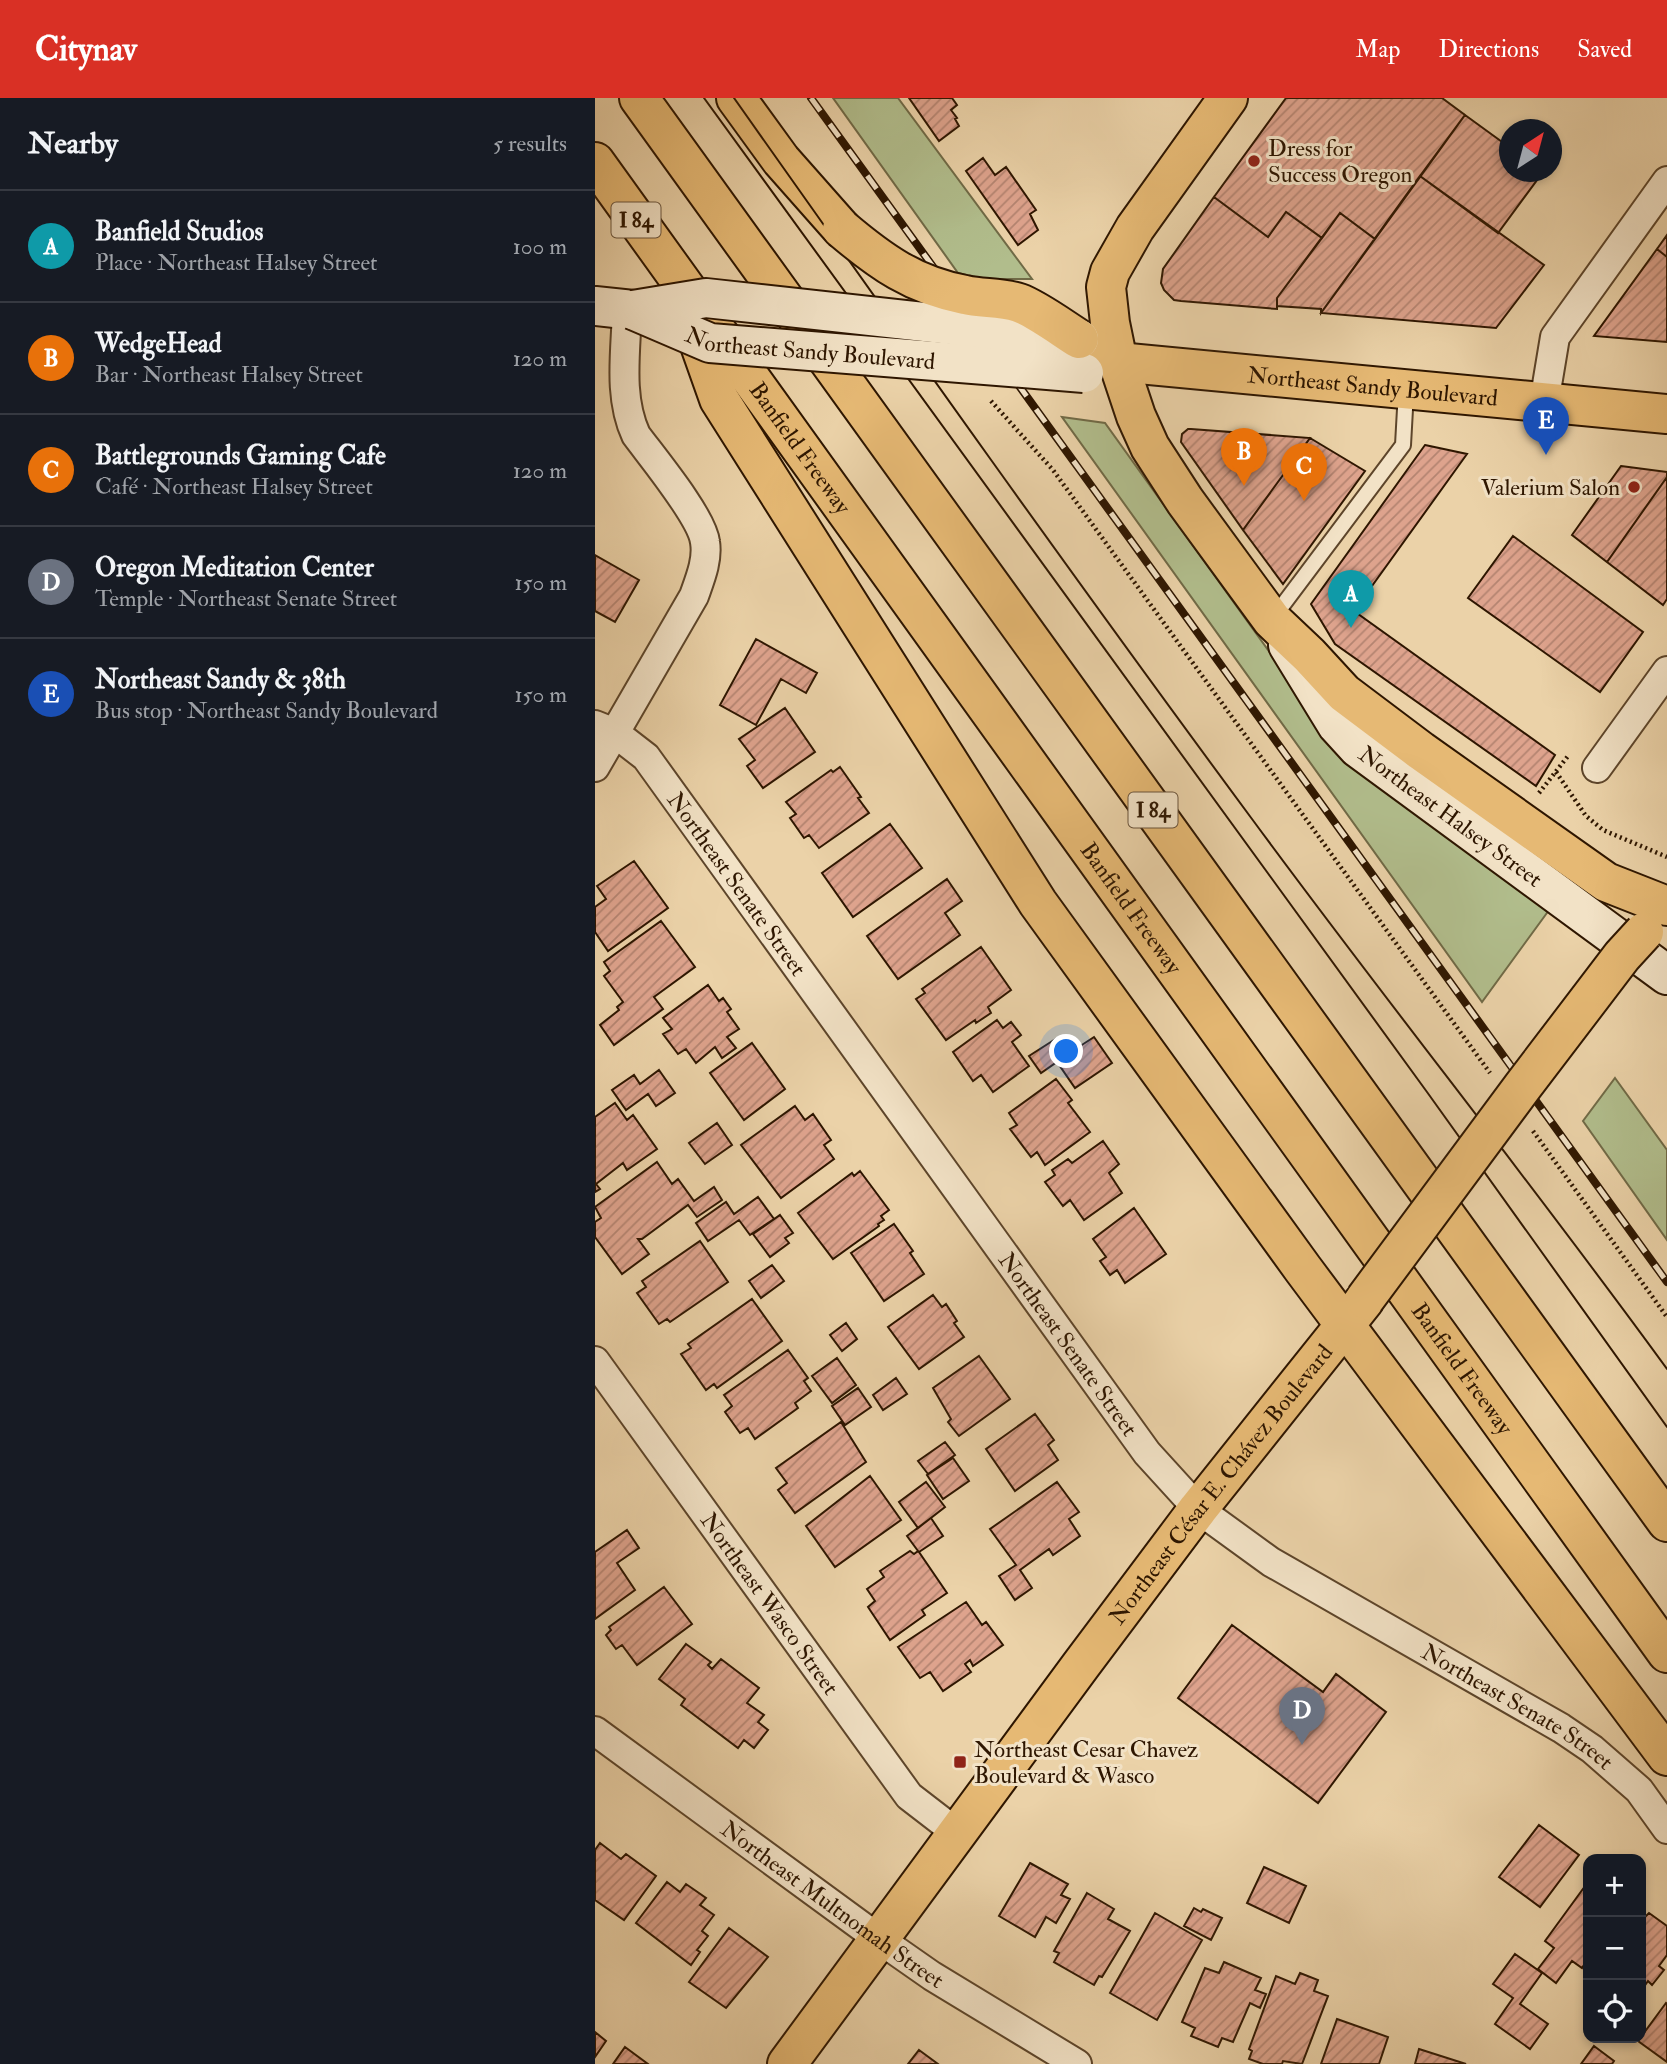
<!DOCTYPE html>
<meta charset="utf-8">
<style>
body{margin:0;font-family:"IM FELL Double Pica",serif;background:#20242c;color:#f1f3f6}
.controls{position:absolute;right:21px;bottom:21px;display:grid;overflow:hidden;border-radius:14px;box-shadow:0 4px 10px #0003}
.controls button{width:63px;height:63px;display:grid;place-items:center;padding:0;border:0;border-bottom:2px solid #363941;background:#171b24;color:#f1f3f6;font:35px sans-serif}
.compass{position:absolute;left:904px;top:21px;width:63px;height:63px;border-radius:50%;background:#171b24;box-shadow:0 4px 10px #0003;rotate:36deg}
.you{position:absolute;left:472px;top:954px;width:24px;height:24px;margin:-18px;border:5px solid #fff;border-radius:50%;background:#1a73e8;box-shadow:0 0 0 10px #1a73e833}
.badge{display:grid;place-items:center;width:46px;height:46px;border-radius:50%;background:#d93025;color:#fff;font-size:23px;font-weight:700}
.pin{position:absolute;translate:-50% -58px;filter:drop-shadow(0 2px 4px #0008)}
.pin::after{content:'';position:absolute;top:37px;width:24px;height:21px;background:inherit;clip-path:polygon(0 0,100% 0,50% 100%)}
.list{margin:0;padding:0;list-style:none}
h2{display:flex;justify-content:space-between;align-items:center;height:91px;margin:0;padding:0 28px;font-size:30px}
h2 small{font-size:23px;font-weight:400;color:#9ea1a6}
.list li{display:grid;grid-template-columns:46px 1fr auto;gap:21px;align-items:center;box-sizing:border-box;height:112px;padding:0 28px;border-top:2px solid #363941}
.list b{display:block;font-size:26px;white-space:nowrap}
.list p{margin:0;font-size:23px;white-space:nowrap;color:#9ea1a6}
.list em{font-size:23px;font-style:normal;color:#9ea1a6}
.icon{flex:none;width:38px;height:38px;fill:none;stroke:currentColor;stroke-width:2;stroke-linecap:round;stroke-linejoin:round}
.map{position:relative;flex:none;width:1072px;height:1966px;overflow:hidden}
header{display:flex;align-items:center;gap:42px;box-sizing:border-box;height:98px;padding:0 35px;background:#d93025;color:#fff}
header strong{font-size:33px}
nav{display:flex;gap:38px;margin-inline-start:auto;font-size:24px}
main{display:flex}
aside{flex:1;background:#171b24}
.map>svg:first-child{display:block}
.green{fill:#b1bd8c;stroke:#706a46;stroke-width:2}
.building{fill:url(#building-hatch);stroke:#2e1600;stroke-width:2}
.lines{fill:none;stroke-linecap:round;stroke-linejoin:round}
.service-casing{stroke:#5d452a;stroke-width:18}
.minor-casing{stroke:#5d452a;stroke-width:32}
.secondary-casing{stroke:#2e1600;stroke-width:42}
.primary-casing{stroke:#2e1600;stroke-width:42}
.motorway-casing{stroke:#2e1600;stroke-width:42}
.path{stroke:#2e1600;stroke-width:4.5;stroke-dasharray:2 3.5;stroke-linecap:butt}
.service{stroke:#f2e2c6;stroke-width:14}
.minor{stroke:#f2e2c6;stroke-width:28}
.secondary{stroke:#f2e2c6;stroke-width:38}
.primary{stroke:#e6b974;stroke-width:38}
.motorway{stroke:#e6b974;stroke-width:38}
.tram{stroke:#2e1600;stroke-width:2}
.rail-casing{stroke:#2e1600;stroke-width:8}
.rail{stroke:#f2e2c6;stroke-width:5;stroke-dasharray:16;stroke-linecap:butt}
.secondary-bridge-casing{stroke:#2e1600;stroke-width:42;stroke-linecap:butt}
.primary-bridge-casing{stroke:#2e1600;stroke-width:42;stroke-linecap:butt}
.motorway-bridge-casing{stroke:#2e1600;stroke-width:42;stroke-linecap:butt}
.secondary-bridge{stroke:#f2e2c6;stroke-width:38}
.primary-bridge{stroke:#e6b974;stroke-width:38}
.motorway-bridge{stroke:#e6b974;stroke-width:38}
.poi-dot{fill:#8f2418;stroke:#f2e2c6;stroke-width:2.5}
.labels{text-anchor:middle;dominant-baseline:central;stroke-width:6;stroke-linejoin:round;paint-order:stroke}
.shield{fill:#f2e2c6;stroke:#69533b;stroke-width:2}
.shield-label{font-size:21px;font-weight:bold;fill:#2e1600}
.poi-label{font-size:23px;fill:#2e1600;stroke:#f2e2c6;text-anchor:start}
.street-label{font-size:23px;fill:#2e1600;stroke:#f2e2c6}
</style>
<header>
<strong>Citynav</strong>
<nav><a>Map</a><a>Directions</a><a>Saved</a></nav>
</header>
<main>
<aside>
<h2>Nearby<small>5 results</small></h2>
<ul class="list">
<li><span class="badge" style="background:#0f9aa8">A</span><div><b>Banfield Studios</b><p>Place · Northeast Halsey Street</p></div><em>100 m</em></li>
<li><span class="badge" style="background:#e8710a">B</span><div><b>WedgeHead</b><p>Bar · Northeast Halsey Street</p></div><em>120 m</em></li>
<li><span class="badge" style="background:#e8710a">C</span><div><b>Battlegrounds Gaming Cafe</b><p>Café · Northeast Halsey Street</p></div><em>120 m</em></li>
<li><span class="badge" style="background:#6b7280">D</span><div><b>Oregon Meditation Center</b><p>Temple · Northeast Senate Street</p></div><em>150 m</em></li>
<li><span class="badge" style="background:#1a4fb4">E</span><div><b>Northeast Sandy &amp; 38th</b><p>Bus stop · Northeast Sandy Boulevard</p></div><em>150 m</em></li>
</ul>
</aside>
<div class="map">
<svg width="1072" height="1966" viewBox="0 0 1072 1966">
<defs>
<pattern id="building-hatch" width="6" height="6" patternUnits="userSpaceOnUse" patternTransform="scale(1.75)"><rect width="6" height="6" fill="#dea38d"/><path d="M-1 1l2-2M0 6l6-6M5 7l2-2" fill="none" stroke="#b48471"/></pattern>
</defs>
<rect width="100%" height="100%" fill="#ebd2a8"/>
<filter id="stains"><feTurbulence type="fractalNoise" baseFrequency=".00286" numOctaves="4"/><feColorMatrix values="0 0 0 0 .2 0 0 0 0 .09 0 0 0 0 .02 0 0 0 .5 -.17"/></filter>
<radialGradient id="worn" r=".72"><stop offset=".6" stop-color="#630" stop-opacity="0"/><stop offset="1" stop-color="#630" stop-opacity=".3"/></radialGradient>
<path class="green" d="M 238,0 L 303,0 L 437,181 L 389,181 L 363,175 Z
M 467,319 L 510,325 L 747,655 L 957,808 L 887,904 Z
M 1020,980 L 1072,1052 L 1072,1142 L 988,1023 Z"/>
<path class="building" d="M 314,0 L 357,0 L 362,7 L 356,12 L 362,20 L 360,21 L 364,28 L 344,43 Z
M 691,0 L 847,0 L 870,17 L 780,141 L 745,115 L 727,140 L 691,114 L 673,139 L 619,99 Z
M 870,17 L 914,49 L 914,74 L 948,74 L 903,135 L 825,78 Z
M 388,60 L 400,77 L 411,69 L 441,112 L 435,116 L 443,132 L 423,147 L 371,73 Z
M 825,78 L 949,167 L 901,230 L 726,215 Z
M 619,99 L 673,139 L 691,114 L 727,140 L 682,200 L 682,211 L 586,203 L 579,202 L 569,192 L 566,185 L 568,171 Z
M 745,115 L 780,141 L 726,215 L 726,211 L 682,208 L 682,200 Z
M 1072,137 L 1072,159 L 1062,151 Z
M 1062,151 L 1072,159 L 1072,244 L 999,238 Z
M 593,331 L 596,331 L 715,340 L 648,432 L 586,344 L 587,336 Z
M 715,340 L 770,373 L 688,486 L 648,432 Z
M 830,347 L 872,356 L 759,513 L 960,657 L 941,688 L 740,546 L 716,506 Z
M 1026,368 L 1072,374 L 1072,379 L 1012,464 L 977,437 Z
M 1072,379 L 1072,501 L 1068,507 L 1012,464 Z
M 918,438 L 1048,534 L 1005,594 L 873,500 Z
M 0,457 L 44,482 L 20,524 L 0,513 Z
M 161,541 L 222,575 L 211,595 L 186,581 L 161,627 L 125,607 Z
M 190,610 L 220,654 L 168,690 L 152,668 L 160,662 L 144,641 Z
M 245,669 L 266,699 L 263,700 L 274,715 L 224,750 L 214,737 L 209,740 L 195,720 L 201,716 L 191,704 L 236,672 L 238,674 Z
M 295,726 L 327,770 L 258,819 L 227,775 Z
M 39,763 L 73,810 L 13,853 L 0,834 L 0,809 L 11,801 L 2,788 Z
M 352,781 L 367,803 L 350,815 L 365,837 L 303,881 L 272,838 Z
M 66,823 L 100,869 L 59,899 L 68,911 L 19,947 L 5,927 L 24,912 L 22,909 L 28,904 L 9,878 L 15,873 L 9,864 Z
M 386,849 L 416,892 L 393,909 L 396,915 L 381,925 L 380,922 L 351,942 L 321,901 L 330,895 L 327,891 Z
M 113,887 L 124,903 L 128,900 L 136,911 L 132,914 L 144,931 L 132,939 L 141,950 L 127,960 L 120,949 L 101,965 L 91,951 L 83,956 L 68,936 L 77,931 L 68,920 Z
M 402,922 L 408,930 L 416,924 L 426,937 L 417,944 L 434,968 L 398,994 L 386,977 L 378,983 L 358,954 Z
M 499,939 L 517,965 L 480,990 L 462,964 L 446,975 L 434,958 L 462,940 L 473,956 Z
M 157,945 L 190,991 L 149,1022 L 115,975 Z
M 64,972 L 80,995 L 61,1008 L 53,996 L 31,1012 L 17,992 L 39,977 L 45,986 Z
M 461,981 L 477,1002 L 473,1005 L 495,1034 L 450,1067 L 442,1054 L 436,1059 L 415,1031 L 422,1027 L 414,1015 Z
M 20,1005 L 32,1022 L 38,1017 L 62,1051 L 32,1072 L 28,1065 L 1,1086 L 5,1091 L 0,1094 L 0,1019 Z
M 200,1008 L 210,1022 L 218,1016 L 236,1042 L 229,1047 L 239,1061 L 186,1100 L 146,1047 Z
M 122,1025 L 137,1047 L 110,1066 L 94,1045 Z
M 508,1043 L 524,1066 L 514,1075 L 527,1095 L 489,1122 L 475,1102 L 468,1108 L 450,1084 L 460,1077 L 457,1072 L 473,1061 L 477,1065 Z
M 62,1064 L 77,1086 L 83,1081 L 99,1103 L 119,1089 L 127,1102 L 102,1119 L 93,1107 L 47,1141 L 43,1141 L 54,1156 L 27,1176 L 0,1139 L 0,1124 L 6,1120 L 0,1109 Z
M 265,1073 L 294,1112 L 286,1118 L 289,1122 L 283,1126 L 284,1128 L 238,1161 L 203,1115 L 257,1075 L 259,1078 Z
M 163,1099 L 179,1121 L 155,1137 L 144,1122 L 113,1143 L 101,1125 L 131,1104 L 139,1116 Z
M 539,1110 L 571,1156 L 530,1185 L 522,1172 L 515,1177 L 505,1163 L 511,1159 L 498,1141 Z
M 185,1117 L 198,1135 L 190,1140 L 194,1145 L 175,1159 L 158,1136 Z
M 299,1126 L 318,1153 L 315,1155 L 329,1176 L 289,1203 L 256,1155 Z
M 105,1143 L 133,1184 L 75,1224 L 72,1221 L 64,1226 L 42,1195 L 51,1189 L 47,1183 Z
M 177,1167 L 189,1183 L 166,1200 L 154,1183 Z
M 338,1197 L 347,1209 L 351,1206 L 362,1223 L 359,1225 L 369,1239 L 324,1271 L 293,1229 Z
M 157,1201 L 187,1243 L 122,1290 L 119,1286 L 111,1292 L 86,1256 L 96,1250 L 93,1246 Z
M 251,1225 L 262,1241 L 247,1253 L 235,1237 Z
M 193,1252 L 213,1280 L 209,1283 L 216,1293 L 200,1305 L 203,1310 L 160,1341 L 153,1330 L 145,1335 L 130,1314 L 137,1308 L 129,1297 Z
M 384,1258 L 415,1301 L 364,1338 L 353,1324 L 356,1321 L 338,1290 Z
M 242,1260 L 261,1287 L 237,1305 L 217,1278 Z
M 301,1280 L 312,1296 L 288,1312 L 278,1297 Z
M 263,1290 L 276,1309 L 250,1327 L 237,1308 Z
M 440,1316 L 459,1342 L 453,1347 L 463,1362 L 420,1393 L 391,1351 Z
M 246,1324 L 271,1364 L 200,1415 L 183,1392 L 192,1385 L 181,1370 Z
M 350,1344 L 360,1357 L 333,1376 L 323,1363 Z
M 358,1360 L 374,1383 L 348,1401 L 332,1377 Z
M 275,1378 L 306,1422 L 240,1469 L 211,1428 Z
M 331,1384 L 350,1409 L 323,1430 L 304,1404 Z
M 462,1384 L 484,1414 L 474,1421 L 485,1438 L 458,1457 L 454,1451 L 425,1472 L 437,1490 L 420,1502 L 404,1478 L 421,1467 L 395,1431 Z
M 336,1420 L 348,1438 L 324,1454 L 352,1495 L 327,1512 L 330,1517 L 295,1542 L 273,1509 L 280,1503 L 272,1491 L 289,1479 L 285,1473 L 315,1453 L 319,1456 L 323,1453 L 312,1438 Z
M 32,1432 L 44,1450 L 22,1465 L 40,1492 L 0,1521 L 0,1454 Z
M 69,1489 L 97,1526 L 42,1567 L 27,1547 L 21,1551 L 11,1537 L 16,1532 L 14,1529 Z
M 371,1504 L 387,1527 L 391,1524 L 408,1547 L 378,1568 L 375,1562 L 370,1566 L 376,1574 L 348,1593 L 335,1574 L 325,1580 L 303,1549 Z
M 637,1527 L 728,1594 L 741,1576 L 791,1614 L 723,1705 L 583,1600 Z
M 91,1546 L 116,1564 L 113,1567 L 117,1571 L 126,1561 L 164,1590 L 152,1605 L 169,1617 L 163,1624 L 173,1632 L 159,1650 L 149,1642 L 143,1650 L 86,1607 L 90,1601 L 64,1581 Z
M 944,1727 L 984,1757 L 945,1809 L 904,1779 Z
M 5,1745 L 26,1761 L 31,1756 L 61,1778 L 29,1822 L 0,1802 L 0,1752 Z
M 435,1765 L 473,1786 L 466,1797 L 475,1801 L 461,1825 L 451,1819 L 440,1839 L 404,1818 Z
M 669,1769 L 711,1788 L 694,1825 L 652,1805 Z
M 72,1784 L 85,1794 L 91,1786 L 111,1800 L 105,1807 L 119,1817 L 107,1833 L 113,1838 L 102,1852 L 105,1854 L 96,1867 L 41,1825 Z
M 993,1784 L 993,1861 L 987,1870 L 977,1863 L 961,1885 L 943,1871 L 959,1850 L 950,1843 Z
M 492,1795 L 519,1811 L 513,1821 L 535,1833 L 507,1879 L 504,1878 L 499,1887 L 459,1864 L 464,1855 L 459,1853 Z
M 599,1810 L 606,1814 L 608,1811 L 627,1820 L 616,1842 L 589,1828 Z
M 560,1815 L 607,1842 L 562,1922 L 515,1895 Z
M 1054,1815 L 1072,1828 L 1072,1857 L 1064,1868 L 1069,1872 L 1057,1887 L 1053,1883 L 1046,1893 L 1046,1823 Z
M 134,1830 L 173,1859 L 131,1910 L 94,1884 Z
M 920,1856 L 947,1875 L 925,1906 L 953,1926 L 935,1951 L 900,1926 L 918,1900 L 898,1886 Z
M 629,1864 L 666,1880 L 660,1892 L 671,1896 L 665,1910 L 655,1905 L 638,1944 L 627,1940 L 623,1949 L 596,1938 L 600,1930 L 587,1924 L 610,1870 L 624,1875 Z
M 705,1875 L 723,1882 L 719,1893 L 733,1898 L 707,1966 L 688,1963 L 687,1966 L 668,1966 L 654,1961 L 657,1953 L 654,1951 L 681,1878 L 700,1886 Z
M 1071,1905 L 1072,1906 L 1072,1964 L 1043,1943 Z
M 742,1921 L 793,1939 L 784,1966 L 726,1966 Z
M 0,1934 L 11,1943 L 0,1959 Z
M 999,1948 L 1019,1963 L 1017,1966 L 986,1966 Z
M 30,1949 L 53,1966 L 18,1966 Z
M 824,1951 L 871,1966 L 820,1966 Z
M 324,1952 L 343,1966 L 313,1966 Z"/>
<g class="lines">
<defs>
<path id="service" d="M 678,520 L 808,347 L 811,293"/>
<g id="minor">
<path d="M 949,305 L 960,239 L 1072,83"/>
<path id="s1" d="M 0,627 L 20,635 L 51,659 L 552,1355 L 603,1411 L 676,1464 L 966,1630 L 997,1651 L 1044,1692 L 1072,1731"/>
<path d="M 0,669 L 99,498 C 105,481 113,462 110,444 C 107,419 58,360 41,337 C 23,298 31,253 32,211"/>
<path d="M 1002,670 L 1072,573"/>
<path id="s2" d="M 0,1263 L 314,1698 L 362,1735"/>
<path id="s3" d="M 0,1633 L 284,1841 L 337,1878 L 482,1966"/>
</g>
<g id="secondary">
<path d="M 0,208 L 38,212"/>
<path id="s4" d="M 693,547 L 742,627 L 763,650 L 1072,877"/>
</g>
<g id="primary">
<path d="M 633,0 L 540,130 L 515,174 L 511,189 L 515,225 L 523,264 L 541,318 L 555,349 L 590,403 L 677,522 L 714,557 L 749,595 L 826,653 L 1011,784 L 1072,808"/>
<path id="s5" d="M 502,252 L 523,264 L 1072,316"/>
<path id="s6" d="M 192,1966 L 486,1567 L 603,1411 L 769,1203"/>
</g>
<g id="motorway">
<path d="M 44,0 L 1072,1424"/>
<path d="M 141,0 L 186,62 L 247,131"/>
<path id="s7" d="M 0,64 L 1072,1555"/>
<path d="M 96,222 L 124,301 L 443,805 L 708,1171 L 1072,1658"/>
</g>
</defs>
<use href="#service" class="service-casing"/>
<use href="#minor" class="minor-casing"/>
<use href="#secondary" class="secondary-casing"/>
<use href="#primary" class="primary-casing"/>
<use href="#motorway" class="motorway-casing"/>
<path class="path" d="M 396,303 L 458,372 L 895,975
M 961,674 L 991,718 L 1008,732 L 1072,759
M 944,695 L 973,658
M 938,1033 L 1072,1219"/>
<use href="#service" class="service"/>
<use href="#minor" class="minor"/>
<use href="#secondary" class="secondary"/>
<use href="#primary" class="primary"/>
<use href="#motorway" class="motorway"/>
<path class="tram" d="M 109,0 L 832,994 L 1072,1329
M 139,0 C 310,242 481,483 657,721 C 793,906 937,1085 1072,1271"/>
<defs>
<path id="rail" d="M 216,0 L 1072,1184"/>
</defs>
<use href="#rail" class="rail-casing"/>
<use href="#rail" class="rail"/>
<defs>
<g id="secondary-bridge">
<path id="s8" d="M 38,212 L 115,245 L 489,275"/>
<path d="M 38,212 L 111,200 L 484,241"/>
</g>
<path id="primary-bridge" d="M 770,1201 L 928,988 L 1027,858 L 1049,834"/>
<path id="motorway-bridge" d="M 247,131 C 286,164 318,187 370,197 C 387,201 407,199 424,205 C 441,211 468,231 484,241"/>
</defs>
<use href="#secondary-bridge" class="secondary-bridge-casing"/>
<use href="#primary-bridge" class="primary-bridge-casing"/>
<use href="#motorway-bridge" class="motorway-bridge-casing"/>
<use href="#secondary-bridge" class="secondary-bridge"/>
<use href="#primary-bridge" class="primary-bridge"/>
<use href="#motorway-bridge" class="motorway-bridge"/>
</g>
<g class="poi-dot">
<circle cx="659" cy="63" r="7"/>
<circle cx="1039" cy="389" r="7"/>
<rect x="358" y="1657" width="14" height="14" rx="3.5"/>
</g>
<g class="labels">
<g class="shield">
<rect x="16.5" y="104.5" width="49" height="35" rx="5"/>
<rect x="533.5" y="694.5" width="49" height="35" rx="5"/>
</g>
<g class="shield-label">
<text x="41" y="122">I 84</text>
<text x="558" y="712">I 84</text>
</g>
<g class="poi-label">
<text x="673" y="50">Dress for<tspan x="673" dy="26">Success Oregon</tspan></text>
<text x="1025" y="389" text-anchor="end">Valerium Salon</text>
<text x="379" y="1651">Northeast Cesar Chavez<tspan x="379" dy="26">Boulevard &amp; Wasco</tspan></text>
</g>
<g class="street-label">
<text stroke="none"><textPath href="#s8" startOffset="184">Northeast Sandy Boulevard</textPath></text>
<text stroke="none"><textPath href="#s5" startOffset="280">Northeast Sandy Boulevard</textPath></text>
<text stroke="none"><textPath href="#s7" startOffset="352">Banfield Freeway</textPath></text>
<text stroke="none"><textPath href="#s4" startOffset="240">Northeast Halsey Street</textPath></text>
<text stroke="none"><textPath href="#s1" startOffset="217">Northeast Senate Street</textPath></text>
<text stroke="none"><textPath href="#s7" startOffset="919">Banfield Freeway</textPath></text>
<text stroke="none"><textPath href="#s1" startOffset="784">Northeast Senate Street</textPath></text>
<text stroke="none"><textPath href="#s7" startOffset="1486">Banfield Freeway</textPath></text>
<text stroke="none"><textPath href="#s6" startOffset="724">Northeast César E. Chávez Boulevard</textPath></text>
<text stroke="none"><textPath href="#s2" startOffset="299">Northeast Wasco Street</textPath></text>
<text stroke="none"><textPath href="#s1" startOffset="1370">Northeast Senate Street</textPath></text>
<text stroke="none"><textPath href="#s3" startOffset="294">Northeast Multnomah Street</textPath></text>
</g>
</g>
<rect width="100%" height="100%" filter="url(#stains)"/>
<rect width="100%" height="100%" fill="url(#worn)"/>
</svg>
<div class="controls">
<button>+</button>
<button>−</button>
<button><svg class="icon" aria-label="locate" viewBox="0 0 24 24"><circle cx="12" cy="12" r="6"/><path d="M12 2v4M12 18v4M2 12h4M18 12h4"/></svg></button>
</div>
<svg class="compass" viewBox="-18 -18 36 36"><path d="M0-13l5 13h-10z" fill="#e53935"/><path d="M0 13l5-13h-10z" fill="#9ea1a6"/></svg>
<div class="you"></div>
<div class="pin badge" style="left:756px;top:530px;background:#0f9aa8">A</div>
<div class="pin badge" style="left:649px;top:388px;background:#e8710a">B</div>
<div class="pin badge" style="left:709px;top:403px;background:#e8710a">C</div>
<div class="pin badge" style="left:707px;top:1647px;background:#6b7280">D</div>
<div class="pin badge" style="left:951px;top:357px;background:#1a4fb4">E</div>
</div>
</main>
